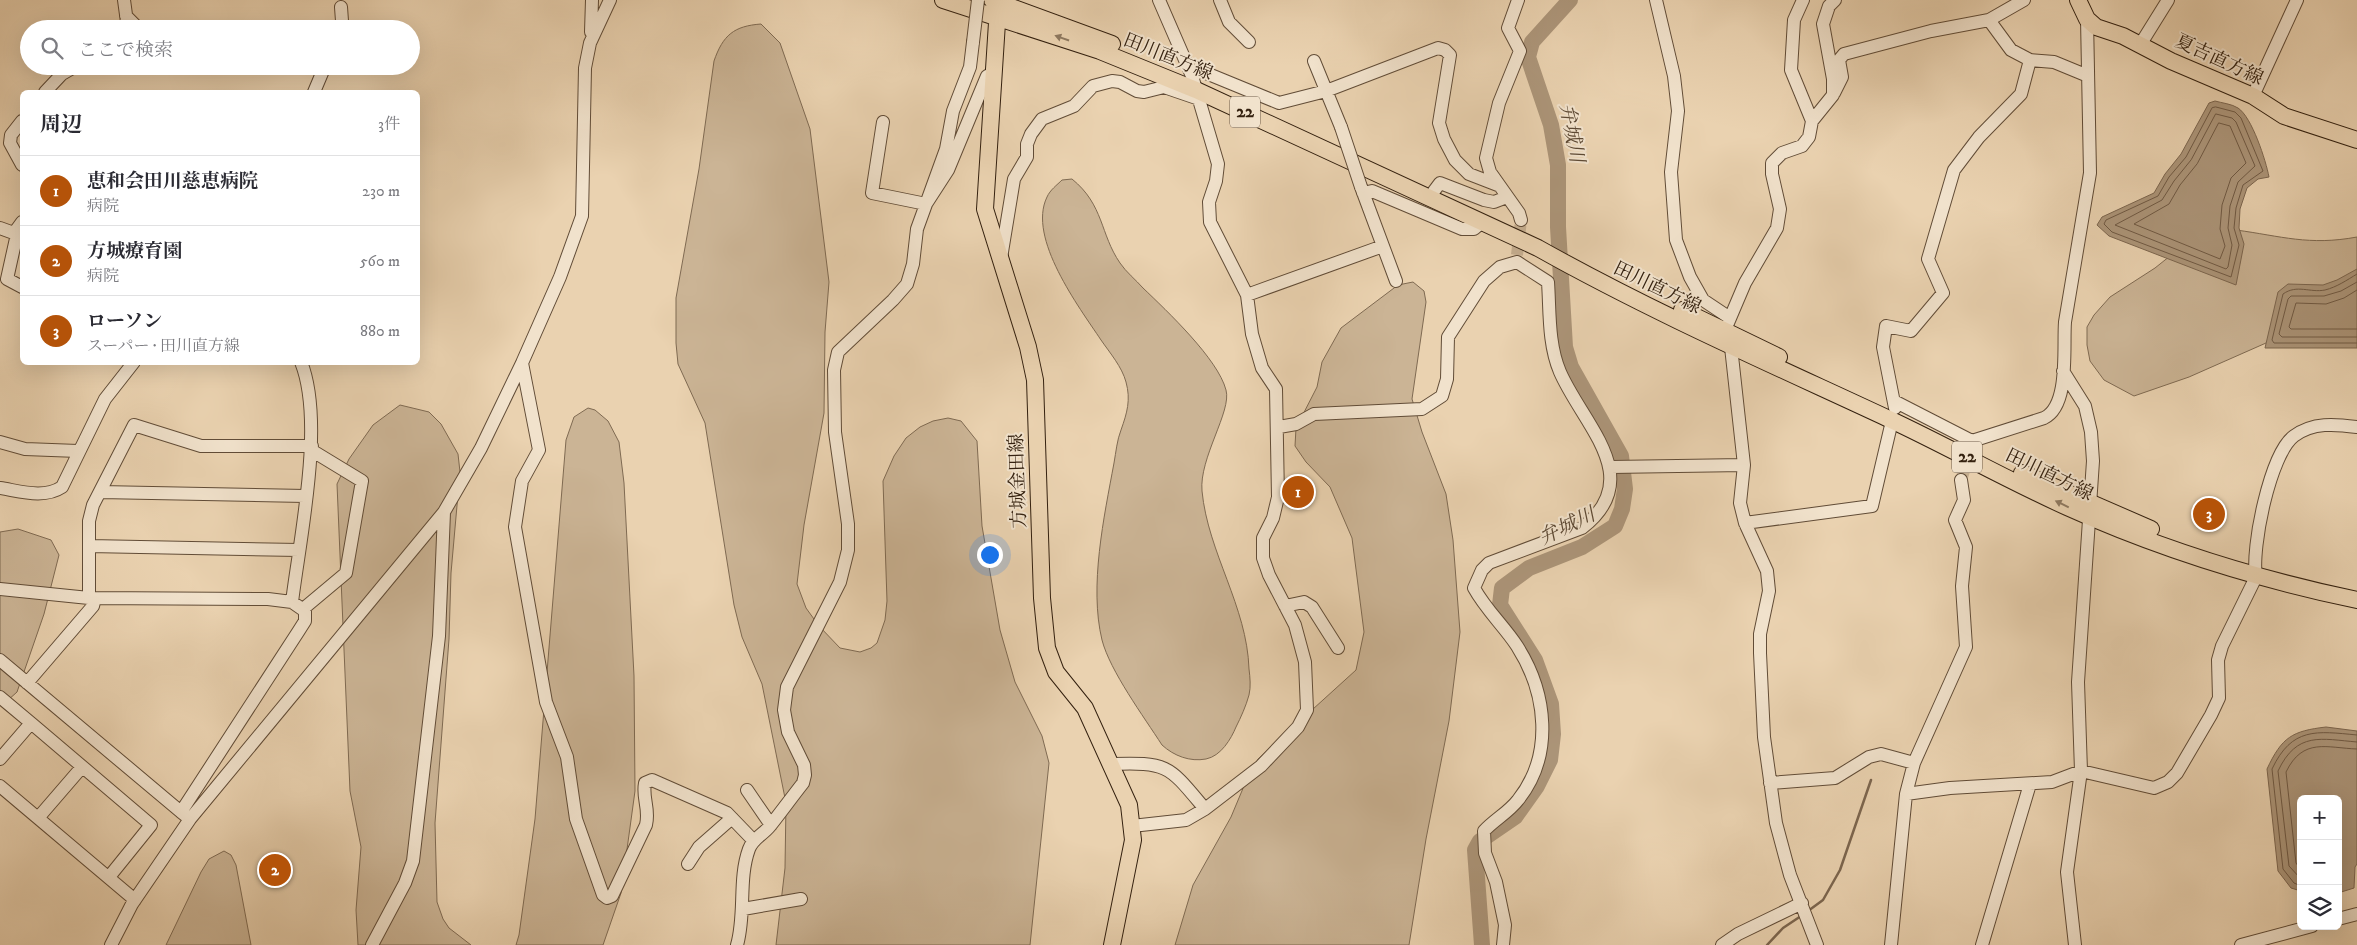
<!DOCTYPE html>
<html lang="ja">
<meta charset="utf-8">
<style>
body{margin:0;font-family:"IM FELL DW Pica","Noto Serif JP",serif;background:#f2f2f3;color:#2b2b33}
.controls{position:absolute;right:15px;bottom:15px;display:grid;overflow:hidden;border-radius:8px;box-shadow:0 5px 20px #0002}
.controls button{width:45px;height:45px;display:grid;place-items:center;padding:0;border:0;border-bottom:1px solid #e1e1e2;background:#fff;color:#2b2b33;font:25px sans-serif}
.you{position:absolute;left:989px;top:554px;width:18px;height:18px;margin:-12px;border:4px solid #fff;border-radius:50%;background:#1a73e8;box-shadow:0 0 0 8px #1a73e833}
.badge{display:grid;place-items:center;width:32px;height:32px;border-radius:50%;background:#b45309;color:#fff;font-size:16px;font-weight:700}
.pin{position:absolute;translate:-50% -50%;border:2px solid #fff;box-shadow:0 1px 5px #0006}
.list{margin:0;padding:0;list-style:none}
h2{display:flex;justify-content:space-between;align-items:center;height:65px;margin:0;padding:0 20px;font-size:21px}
h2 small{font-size:16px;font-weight:400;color:#7c7c81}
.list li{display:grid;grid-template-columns:32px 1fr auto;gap:15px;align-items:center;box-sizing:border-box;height:70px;padding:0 20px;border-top:1px solid #e1e1e2}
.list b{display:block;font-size:19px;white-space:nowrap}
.list p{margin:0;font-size:16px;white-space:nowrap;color:#7c7c81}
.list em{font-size:16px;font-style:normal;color:#7c7c81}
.icon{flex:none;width:28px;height:28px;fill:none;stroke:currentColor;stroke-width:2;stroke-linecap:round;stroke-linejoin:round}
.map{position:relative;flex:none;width:2357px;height:945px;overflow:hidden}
.search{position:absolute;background:#fff;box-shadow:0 5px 20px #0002;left:20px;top:20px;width:400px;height:55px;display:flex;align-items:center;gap:12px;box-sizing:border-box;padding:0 18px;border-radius:28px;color:#7c7c81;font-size:19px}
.panel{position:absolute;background:#fff;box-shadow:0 5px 20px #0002;left:20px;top:90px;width:400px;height:275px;border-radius:8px}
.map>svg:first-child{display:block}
.green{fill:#cbb495;stroke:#7f6a52}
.water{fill:#ac9579;stroke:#7c664f}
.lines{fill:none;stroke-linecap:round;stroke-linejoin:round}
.shore{stroke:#705a44;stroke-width:1}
.stream{stroke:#7c664f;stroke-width:2.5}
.river{stroke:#ac9579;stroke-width:16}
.minor-tunnel{stroke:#c5ae90;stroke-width:12;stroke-dasharray:12 6;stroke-linecap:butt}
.minor-casing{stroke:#614c37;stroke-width:14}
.major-casing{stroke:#33200f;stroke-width:18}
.minor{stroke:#f1e2cc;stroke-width:12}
.major{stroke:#ead2b0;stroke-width:16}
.minor-bridge-casing{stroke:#614c37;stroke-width:14;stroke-linecap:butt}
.minor-bridge{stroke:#f1e2cc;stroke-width:12}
.oneway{fill:#8e7960}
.labels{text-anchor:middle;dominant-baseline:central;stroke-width:4;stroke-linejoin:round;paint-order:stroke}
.shield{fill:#f1e2cc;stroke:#6c5a48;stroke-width:1}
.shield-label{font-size:18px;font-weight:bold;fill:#33200f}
.street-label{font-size:19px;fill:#33200f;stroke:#f1e2cc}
.water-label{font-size:20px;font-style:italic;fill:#5d4934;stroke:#f1e2cc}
</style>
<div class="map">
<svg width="2357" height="945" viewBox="0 0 2357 945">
<rect width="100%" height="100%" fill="#ead2b0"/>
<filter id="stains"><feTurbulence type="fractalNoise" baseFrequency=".004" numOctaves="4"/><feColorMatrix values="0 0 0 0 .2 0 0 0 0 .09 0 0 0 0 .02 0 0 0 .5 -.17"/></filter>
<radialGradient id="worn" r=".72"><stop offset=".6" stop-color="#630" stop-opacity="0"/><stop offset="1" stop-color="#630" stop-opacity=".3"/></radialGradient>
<path class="green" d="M 761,24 L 780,43 L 810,129 L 829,282 L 825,332 L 824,413 L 804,525 L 797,584 L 806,608 L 819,626 L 840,648 L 860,652 L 871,648 L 877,643 L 885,620 L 887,601 L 883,481 L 894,456 L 906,438 L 920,427 L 933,421 L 948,418 L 961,421 L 977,441 L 982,526 L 1000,630 L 1015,682 L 1042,736 L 1049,763 L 1030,945 L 776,945 L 785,868 L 786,803 L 762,684 L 742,637 L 734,605 L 705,423 L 678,364 L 676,343 L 676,298 L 699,169 L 714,61 C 723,35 734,26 761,24 Z
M 1072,179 C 1104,205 1100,234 1120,263 C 1126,272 1136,280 1143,288 C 1167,311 1218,359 1226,390 C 1232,411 1199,458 1202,491 C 1208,553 1247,606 1249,669 C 1250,677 1251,687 1249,695 C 1246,706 1241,717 1236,727 C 1231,739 1221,756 1206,759 C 1190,762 1174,756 1162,745 C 1144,717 1110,671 1102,640 C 1089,586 1104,517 1114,463 C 1116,452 1117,440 1121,430 C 1127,413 1131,400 1126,382 C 1122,367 1110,353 1101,340 C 1079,307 1027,238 1047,197 C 1050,190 1057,185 1062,180 Z
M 2236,230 C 2281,236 2309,246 2357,237 L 2357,319 L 2266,343 L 2189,377 L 2134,396 L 2104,380 L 2090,361 L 2087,345 L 2087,327 L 2094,315 L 2110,297 L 2155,268 L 2180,248 Z
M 1413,282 L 1424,291 L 1426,302 L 1412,399 L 1422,432 L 1446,494 L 1453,540 L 1460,632 L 1449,721 L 1426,839 L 1409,945 L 1175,945 L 1193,885 L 1231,817 L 1249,774 L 1258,759 L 1356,670 L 1364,632 L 1352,538 L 1330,487 L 1306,462 L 1295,446 L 1296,428 L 1317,387 L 1322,362 L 1341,328 L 1398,285 Z
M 400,405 L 429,412 L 441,424 L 458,454 L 460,472 L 451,573 L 449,639 L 435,823 L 437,902 L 443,919 L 449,928 L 471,945 L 358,945 L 356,910 L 361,847 L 350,791 L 337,484 L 349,459 L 373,425 Z
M 588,408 L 595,410 L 608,421 L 619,442 L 624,483 L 634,676 L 635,791 L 621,893 L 603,945 L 516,945 L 519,935 L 535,819 L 566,440 L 574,417 Z
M 18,529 L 51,540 L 59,555 L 44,614 L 17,692 L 7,701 L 0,703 L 0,532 Z
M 224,851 L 231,855 L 236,865 L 251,945 L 166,945 L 201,872 L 209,859 Z"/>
<path class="water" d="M 2215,101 C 2222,103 2232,104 2238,108 C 2252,117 2266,161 2269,177 L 2258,179 L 2247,188 L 2240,209 L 2239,228 L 2244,244 L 2236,285 L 2109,236 L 2097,225 L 2102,217 L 2154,193 L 2165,174 L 2181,154 L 2209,103 Z
M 2357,269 L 2357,348 L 2265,348 L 2278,292 L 2288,284 L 2323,285 L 2337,280 Z
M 2326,727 L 2357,731 L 2357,864 L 2355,867 L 2354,888 L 2338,893 L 2338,799 L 2301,799 L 2301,891 L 2291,888 L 2278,871 L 2267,769 C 2282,737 2292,731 2326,727 Z"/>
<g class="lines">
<path class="shore" d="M 2216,107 L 2235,112 L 2241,118 L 2263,171 L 2243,185 L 2236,208 L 2234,228 L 2239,245 L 2231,277 L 2112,232 L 2104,224 L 2106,220 L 2158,196 L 2169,177 L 2186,157 L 2212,108 Z
M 2216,114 L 2232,118 L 2236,122 L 2255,166 L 2238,182 L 2230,206 L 2228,228 L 2232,245 L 2228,267 L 2226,269 L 2115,225 L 2162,200 L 2174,181 L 2191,160 Z
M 2219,123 L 2230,126 L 2246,163 L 2231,178 L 2222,205 L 2220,229 L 2225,246 L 2220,259 L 2134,224 L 2169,204 L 2180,185 L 2197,164 Z
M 2357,274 C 2347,280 2337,287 2325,290 C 2310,293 2297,284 2283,294 L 2272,340 L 2274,343 L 2357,343
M 2357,282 L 2341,291 L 2324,296 L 2291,296 L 2288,299 L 2279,334 L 2282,337 L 2357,337
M 2357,290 L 2344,298 L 2326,304 L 2296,303 L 2289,327 L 2291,329 L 2357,329
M 2301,870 L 2296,863 L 2286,772 C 2303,737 2327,748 2357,749
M 2301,879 L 2289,866 L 2278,771 C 2297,731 2321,739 2357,742
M 2301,886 L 2294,883 L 2283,869 L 2272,769 C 2292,727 2316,731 2357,735"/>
<path class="stream" d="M 1808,911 L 1823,900 L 1840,870 L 1871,780
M 1767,945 L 1783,928 L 1801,916"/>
<path class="river" d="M 1482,945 L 1475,850 L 1480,841 L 1515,817 L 1537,786 L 1550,760 L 1553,734 L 1551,704 L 1535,660 L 1500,605 L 1502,588 L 1529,568 L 1582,547 L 1615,526 L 1622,509 L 1625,489 L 1621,456 L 1571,367 L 1565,347 L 1558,227 L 1558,165 L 1551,125 L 1528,57 L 1532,42 L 1570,0"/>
<path class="minor-tunnel" d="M 1517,255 L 1521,220
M 1961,480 L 1971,450"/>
<defs>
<path id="minor" d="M 124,0 L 127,22 L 125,29
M 1220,0 L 1229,22 L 1249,42
M 1518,0 L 1508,28 L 1520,51 L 1499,103 L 1486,158 L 1490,172 L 1519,213 L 1521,220
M 1656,0 L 1674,76 L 1678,111 L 1671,172 L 1676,240 L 1690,277 L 1703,300 L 1730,318
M 1803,0 L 1794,20 L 1791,70 L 1812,121
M 126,16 L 139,29
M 339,29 L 342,21 L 341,7
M 591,32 L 592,0
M 2140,45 L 2168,0
M 2030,60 L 2054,62 L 2088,76
M 1314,61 L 1341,127
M 1192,76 L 1201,71 L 1279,103 L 1326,91 L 1438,48 L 1445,50 L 1450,55 L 1439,123 L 1444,139 L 1455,160 L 1469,174 L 1500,186
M 45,92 L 62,74 L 76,66
M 314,92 L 325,66
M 1834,93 L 1842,77 L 1839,60 L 1844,54 L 1931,31 L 1989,20 L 2024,0
M 2253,96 L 2297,0
M 22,121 L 11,135 L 10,143 L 22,165
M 883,122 L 872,193 L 926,204 L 948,170 L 987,76 L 993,73
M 1361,187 L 1396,281
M 1434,191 L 1440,183 L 1484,200 L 1494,202 L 1507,197
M 1363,193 L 1372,191 L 1462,229 L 1474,229 L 1481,223
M 0,228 L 22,236
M 14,233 L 22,222
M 17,234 L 7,279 L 22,287
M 1001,258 L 1014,179 L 1027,157 L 1027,144 L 1031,134 L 1042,119 L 1074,106 L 1093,86 L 1112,81 L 1120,82 L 1137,91 L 1144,92 L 1164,87 L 1199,99
M 1247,295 L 1383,246
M 522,363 L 539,450 L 522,481 L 515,527 L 546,702 L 567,757 L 576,819 L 603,895 L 607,898 L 612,896 L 646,825 C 650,808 642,799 645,783 L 652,780 L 727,813 L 753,840
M 2063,371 L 2085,406 L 2091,432 L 2093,461 L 2078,682 L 2081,771 L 2067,872 L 2075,945
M 1894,401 L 1972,441 L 2044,418 C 2070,406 2063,347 2065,322 L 2090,173 L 2087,19
M 1895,408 L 1883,347 L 1886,326 L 1911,331 L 1943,293 L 1928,259 L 1954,170 L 1979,137 L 2021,94 L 2030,60 L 2011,50 L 1989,20
M 1279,427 L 1296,424 L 1314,414 L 1422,409 L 1442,396 L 1447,379 L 1448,337 L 1484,281 L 1500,267 L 1517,262
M 0,442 L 25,449 L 78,451
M 1611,467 L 1744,465
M 0,488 C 20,491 44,499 62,487 L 105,399 L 134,362
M 100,492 L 305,496
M 1745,523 L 1872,506 L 1892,421
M 89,546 L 299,550
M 0,589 L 89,598 L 268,599 L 292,602 L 305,611 L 305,621 L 298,632 L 181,812 L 190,819
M 89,598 L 89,521 L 93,505 L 134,425 L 201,446 L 312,446
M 292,602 C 300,537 325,422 301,362
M 1285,606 L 1304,602 L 1312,607 L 1338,648
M 303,609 L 346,573 L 362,481 L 311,450
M 0,660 L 181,812
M 27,683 L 93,606 L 95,598
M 0,697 L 31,723 L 0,759
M 31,723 L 151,825 L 109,877
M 1111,764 C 1169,762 1169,766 1205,809
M 1770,783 L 1835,778 L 1869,757 L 1881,754 L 1914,763
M 0,786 L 135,900
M 747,790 L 771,825
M 1906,794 L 1950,788 L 2052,782 L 2081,771 L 2154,788 L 2168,782 L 2177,773 L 2211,715 L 2219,698 L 2218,660 L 2222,646 L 2256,577 C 2251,548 2270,454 2294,436 C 2313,422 2335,424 2357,427
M 38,818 L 82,767
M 1132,826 L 1186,820 L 1205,809 L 1261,766 L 1298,727 L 1307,710 L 1305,662 L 1295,625 L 1269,575 L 1263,558 L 1263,538 L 1273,518 L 1278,497 L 1276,389 L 1262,368 L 1252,334 L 1247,295 L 1210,222 L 1209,202 L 1216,181 L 1218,164 L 1192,76 L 1159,0
M 688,864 L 699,847 L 732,818
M 743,909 L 801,899
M 2338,919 L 2357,914
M 111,945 L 132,904 L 190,819 L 444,512 L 481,448 L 522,363 L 560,277 L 582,216 L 585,68 L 590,43 L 610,0
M 372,945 L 405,883 L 413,861 L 439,636 L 444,512
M 737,945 C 746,914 738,879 749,849 C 753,838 763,835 770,826 C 781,812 792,797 803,783 L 805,775 L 804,765 L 788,732 L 784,710 L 787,687 L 840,582 L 848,550 L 848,524 L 835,432 L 834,370 L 838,352 L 893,300 L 907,284 L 913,264 L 917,229 L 946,149 L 953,111 L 970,67 L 973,42
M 1503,945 L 1505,925 L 1496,882 L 1485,853 L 1484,831 C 1494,820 1509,812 1518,800 C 1554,755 1547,693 1517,646 C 1504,626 1486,610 1474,588 L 1482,570 L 1489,563 L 1582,528 C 1647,478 1583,425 1560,372 C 1548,344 1550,311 1548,282 L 1517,262
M 1722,945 L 1738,934 L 1802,903
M 1817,945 L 1790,875 L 1776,823 L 1764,737 L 1760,653 L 1760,634 L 1769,591 L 1767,571 L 1745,523 L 1740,503 L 1744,465 L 1731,347 L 1725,330 L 1745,283 L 1777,228 L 1780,209 L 1772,174 L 1772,163 L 1782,153 L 1802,146 L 1809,137 L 1812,121 L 1833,95 L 1833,79 L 1823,24 L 1829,6 L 1835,0
M 1891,945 L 1906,794 L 1914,763 L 1966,647 L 1962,586 L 1966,547 L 1955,520 L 1964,500 L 1961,480
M 1982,945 L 2030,784
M 2241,945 L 2312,926"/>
<path id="major" d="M 943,0 L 1100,51 L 1196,90 L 1538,248 C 1652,312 1771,364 1889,419 C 1949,447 2007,480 2067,507 C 2160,549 2257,579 2357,600
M 992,0 L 1112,44
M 2078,0 L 2087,19 L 2096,27 L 2123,36 L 2171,61 L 2253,96 L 2284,116 L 2357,140
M 998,7 L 985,209 L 1028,347 L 1035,380 L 1042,598 L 1047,648 L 1056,672 L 1085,708 L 1129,805 L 1133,840 L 1112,945
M 1682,310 L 1779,357
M 2022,473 L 2151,529"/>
</defs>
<use href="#minor" class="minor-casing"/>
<use href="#major" class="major-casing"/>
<use href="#minor" class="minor"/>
<use href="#major" class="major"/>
<defs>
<path id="minor-bridge" d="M 973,42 L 978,0
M 1341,127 L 1361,187"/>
</defs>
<use href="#minor-bridge" class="minor-bridge-casing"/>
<use href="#minor-bridge" class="minor-bridge"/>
</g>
<defs><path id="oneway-solid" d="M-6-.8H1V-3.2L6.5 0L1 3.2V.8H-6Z" transform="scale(1.25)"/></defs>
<g class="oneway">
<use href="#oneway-solid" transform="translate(1062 38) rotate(-161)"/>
<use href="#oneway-solid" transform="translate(2062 504) rotate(-154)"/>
</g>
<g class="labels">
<g class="shield">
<rect x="1230" y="96.5" width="30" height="31" rx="4"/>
<rect x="1952" y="441.5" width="30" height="31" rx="4"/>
</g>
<g class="shield-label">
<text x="1245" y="112">22</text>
<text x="1967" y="457">22</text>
</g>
<g class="street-label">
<text transform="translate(1168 57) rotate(22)">田川直方線</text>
<text transform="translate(2219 60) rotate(25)">夏吉直方線</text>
<text transform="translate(1657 288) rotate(26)">田川直方線</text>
<text transform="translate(2049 475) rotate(26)">田川直方線</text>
<text transform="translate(1018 481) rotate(-92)">方城金田線</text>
</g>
<g class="water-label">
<text transform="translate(1571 133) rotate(79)">弁城川</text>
<text transform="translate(1567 527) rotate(-26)">弁城川</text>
</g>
</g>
<rect width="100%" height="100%" filter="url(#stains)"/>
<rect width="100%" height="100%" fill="url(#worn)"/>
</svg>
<div class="controls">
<button>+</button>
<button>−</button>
<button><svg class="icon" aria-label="layers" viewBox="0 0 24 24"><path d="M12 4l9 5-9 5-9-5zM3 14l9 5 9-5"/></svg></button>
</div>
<div class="you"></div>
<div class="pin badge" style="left:1298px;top:492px">1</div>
<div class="pin badge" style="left:275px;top:870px">2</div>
<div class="pin badge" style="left:2209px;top:514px">3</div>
<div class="search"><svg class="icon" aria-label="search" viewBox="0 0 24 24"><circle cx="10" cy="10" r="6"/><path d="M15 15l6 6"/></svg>ここで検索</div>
<section class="panel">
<h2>周辺<small>3件</small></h2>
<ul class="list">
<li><span class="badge">1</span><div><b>恵和会田川慈恵病院</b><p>病院</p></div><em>230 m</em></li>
<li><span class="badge">2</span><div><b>方城療育園</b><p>病院</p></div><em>560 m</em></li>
<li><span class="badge">3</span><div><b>ローソン</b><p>スーパー · 田川直方線</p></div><em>880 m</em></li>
</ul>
</section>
</div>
